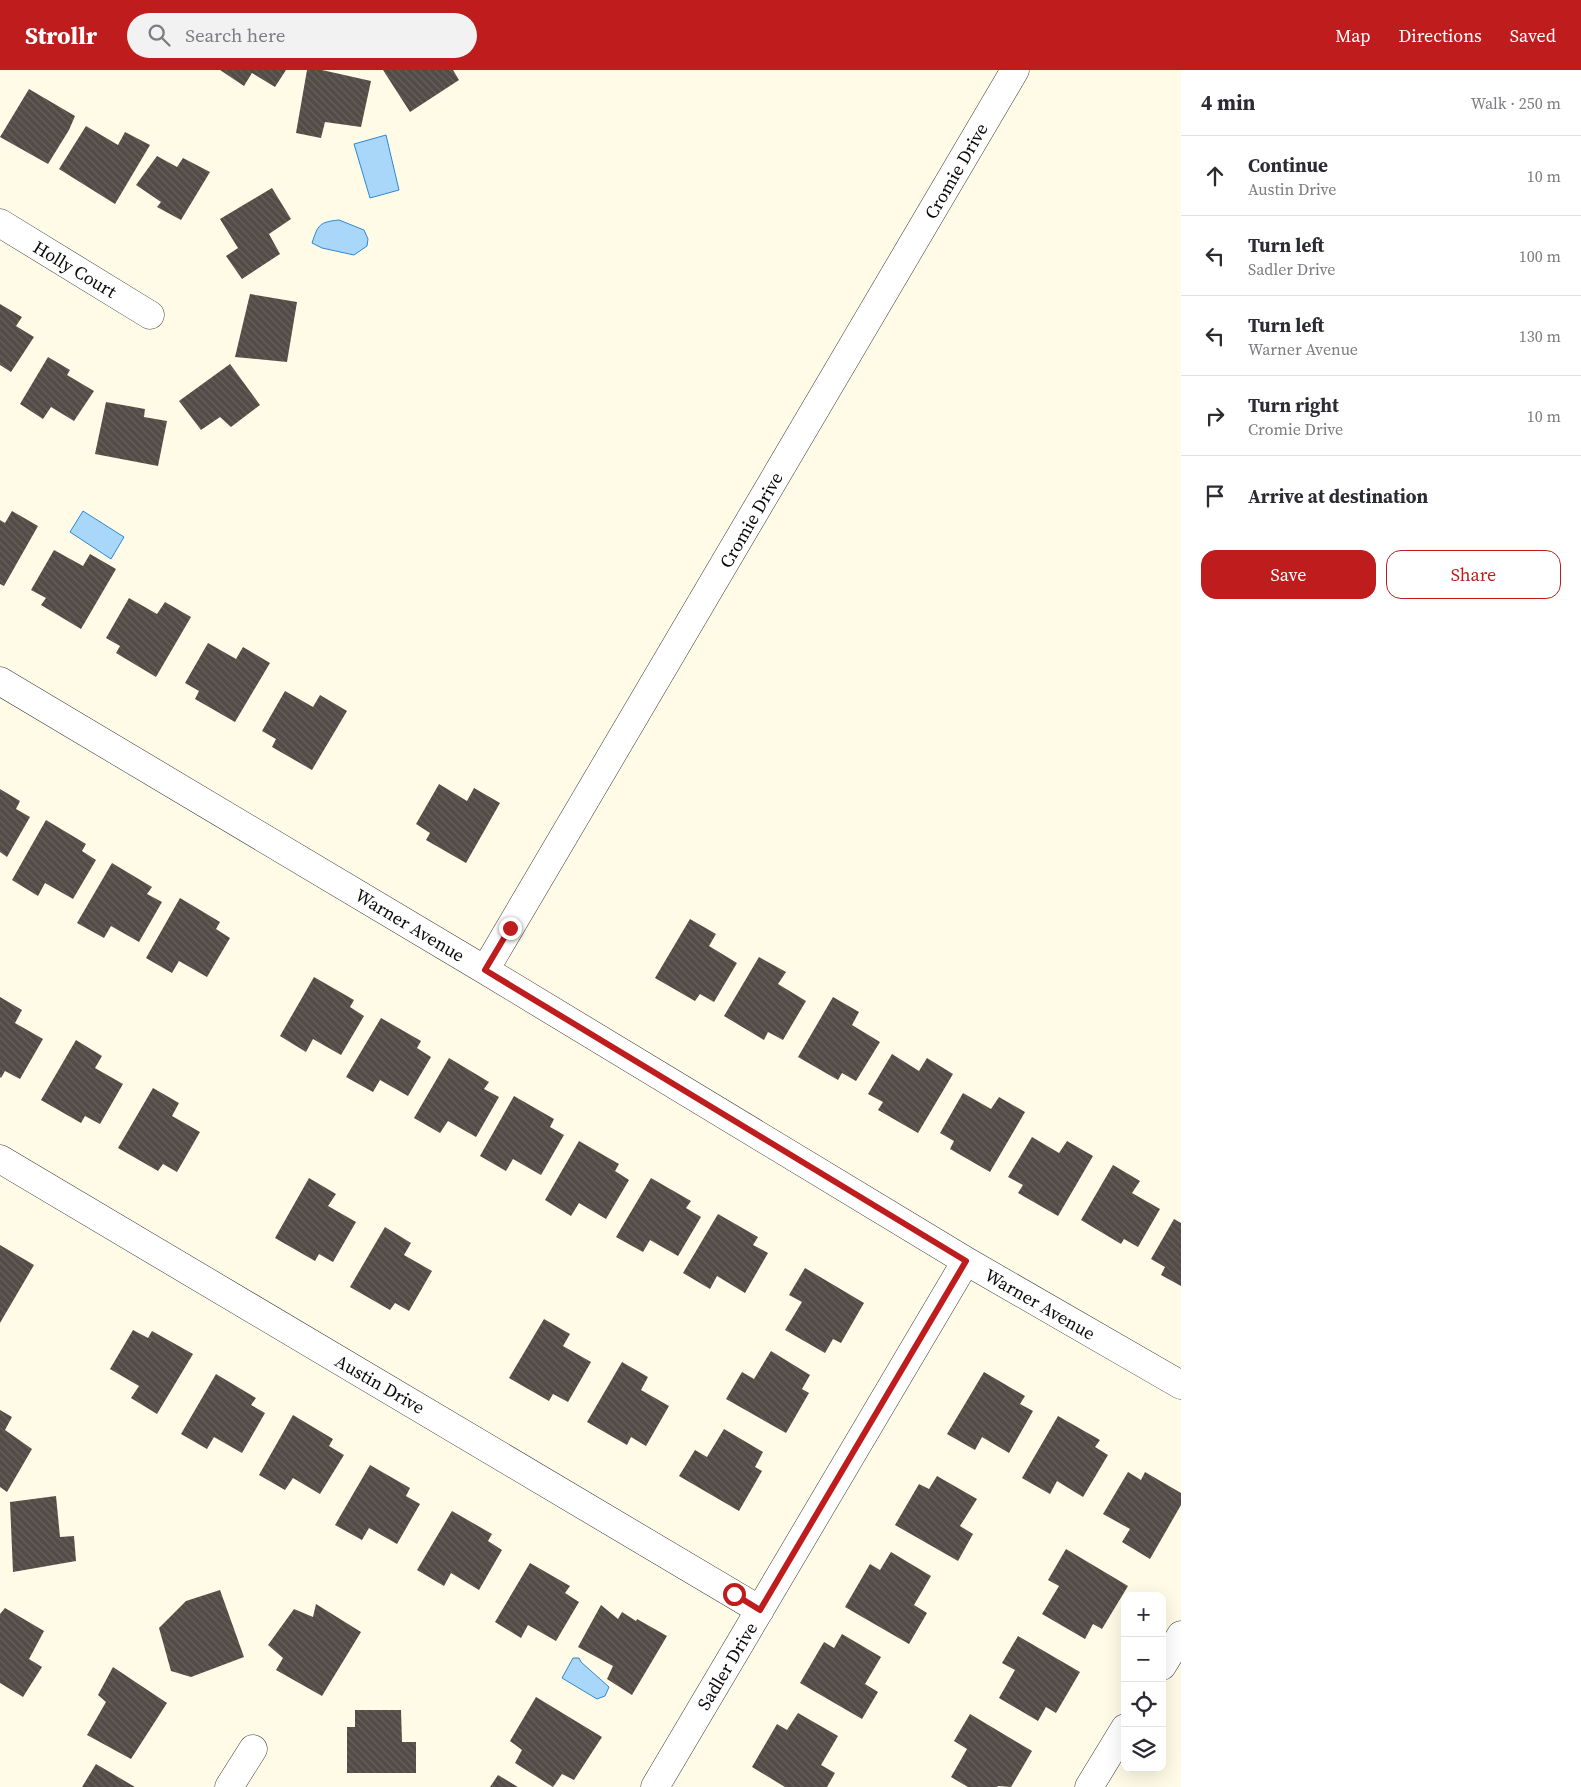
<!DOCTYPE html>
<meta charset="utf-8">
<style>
body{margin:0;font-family:"Source Serif 4",serif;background:#f2f2f3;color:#2b2b33}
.controls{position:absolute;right:15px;bottom:15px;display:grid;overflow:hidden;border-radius:10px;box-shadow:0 5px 20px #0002}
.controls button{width:45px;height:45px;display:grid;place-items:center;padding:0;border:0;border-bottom:1px solid #e1e1e2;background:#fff;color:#2b2b33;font:25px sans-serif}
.stop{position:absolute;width:15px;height:15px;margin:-11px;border:4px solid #bf1c1d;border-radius:50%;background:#fff}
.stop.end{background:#bf1c1d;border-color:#fff;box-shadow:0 1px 5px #0008}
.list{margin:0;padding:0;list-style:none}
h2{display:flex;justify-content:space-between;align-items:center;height:65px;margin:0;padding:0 20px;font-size:21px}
h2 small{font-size:16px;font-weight:400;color:#7c7c81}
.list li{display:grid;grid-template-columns:32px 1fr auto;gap:15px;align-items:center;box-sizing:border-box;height:80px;padding:0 20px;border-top:1px solid #e1e1e2}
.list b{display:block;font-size:19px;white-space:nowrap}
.list p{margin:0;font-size:16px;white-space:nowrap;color:#7c7c81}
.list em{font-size:16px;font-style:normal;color:#7c7c81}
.actions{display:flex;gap:10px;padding:15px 20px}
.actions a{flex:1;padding:11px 0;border:1px solid #bf1c1d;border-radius:15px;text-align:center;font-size:18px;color:#bf1c1d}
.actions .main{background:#bf1c1d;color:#fff}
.icon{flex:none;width:28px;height:28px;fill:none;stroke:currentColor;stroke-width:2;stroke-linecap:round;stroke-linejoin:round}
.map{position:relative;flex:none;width:1181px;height:1717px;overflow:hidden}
header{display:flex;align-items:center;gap:30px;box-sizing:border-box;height:70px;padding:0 25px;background:#bf1c1d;color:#fff}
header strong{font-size:24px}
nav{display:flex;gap:28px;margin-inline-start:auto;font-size:18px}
.search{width:350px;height:45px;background:#f2f2f3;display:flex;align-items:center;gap:12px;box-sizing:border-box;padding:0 18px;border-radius:28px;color:#7c7c81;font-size:19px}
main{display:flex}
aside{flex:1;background:#fff}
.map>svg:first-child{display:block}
.water{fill:#a8d7f9;stroke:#2b89d4}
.building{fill:url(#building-back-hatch)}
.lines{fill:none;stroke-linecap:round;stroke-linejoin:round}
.minor-casing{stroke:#3d3d3d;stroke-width:29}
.minor{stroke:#fff;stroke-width:28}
.route{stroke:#bf1c1d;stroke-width:6}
.labels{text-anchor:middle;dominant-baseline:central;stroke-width:5;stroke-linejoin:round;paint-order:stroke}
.street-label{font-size:18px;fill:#0a0a0a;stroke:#fff}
</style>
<header>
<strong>Strollr</strong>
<div class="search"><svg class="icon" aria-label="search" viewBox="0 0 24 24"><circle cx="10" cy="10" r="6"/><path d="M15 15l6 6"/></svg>Search here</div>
<nav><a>Map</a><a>Directions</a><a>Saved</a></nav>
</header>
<main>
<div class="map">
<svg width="1181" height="1717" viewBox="0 0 1181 1717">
<defs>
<pattern id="building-back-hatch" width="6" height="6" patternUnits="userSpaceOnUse" patternTransform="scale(1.25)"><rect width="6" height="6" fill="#534b46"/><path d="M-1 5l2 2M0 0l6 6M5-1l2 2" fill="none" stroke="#67605c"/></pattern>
</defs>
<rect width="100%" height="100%" fill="#fffbe6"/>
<path class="water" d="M 386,65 L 399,120 L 370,128 L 354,74 Z
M 339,150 L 364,160 L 368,169 L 367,176 L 354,185 L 322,178 L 312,173 C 318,155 319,152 339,150 Z
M 83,441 L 124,467 L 111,489 L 70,462 Z
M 573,1588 L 579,1588 L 581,1592 L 609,1617 L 605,1626 L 597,1629 L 562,1608 Z"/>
<path class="building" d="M 220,0 L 286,0 L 275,17 L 252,3 L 244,16 Z
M 307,0 L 322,0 L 371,11 L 361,57 L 325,52 L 321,68 L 296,63 Z
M 383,0 L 453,0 L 459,10 L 410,42 Z
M 29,19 L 75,46 L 69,60 L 48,94 L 0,67 Z
M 86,56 L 118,75 L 125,62 L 150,75 L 115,134 L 59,99 Z
M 157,86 L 177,97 L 183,88 L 210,102 L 181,150 L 157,137 L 161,132 L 136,115 Z
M 272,118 L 291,149 L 269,164 L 280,184 L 242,209 L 226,186 L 238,178 L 220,149 Z
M 250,224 L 297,232 L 287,292 L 235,287 Z
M 0,234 L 22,247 L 16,256 L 34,267 L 11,302 L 0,295 Z
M 48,287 L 70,300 L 67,305 L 94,321 L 74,351 L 51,337 L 43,349 L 20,334 Z
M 230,294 L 260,335 L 231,357 L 220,347 L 201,360 L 179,331 Z
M 106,332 L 145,339 L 144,347 L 167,351 L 158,396 L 95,384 Z
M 12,441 L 38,456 L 4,516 L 0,514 L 0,450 L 5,453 Z
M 54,480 L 83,496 L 90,484 L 116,499 L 81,559 L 41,535 L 46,528 L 31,520 Z
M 129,528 L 157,544 L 165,532 L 191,547 L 156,607 L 116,583 L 120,576 L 106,568 Z
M 208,573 L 236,589 L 243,577 L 270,593 L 235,652 L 195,629 L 199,621 L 185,613 Z
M 285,621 L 313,637 L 320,625 L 347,641 L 312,700 L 272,677 L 276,669 L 262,661 Z
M 439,714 L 467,731 L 474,718 L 500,733 L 466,793 L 426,770 L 430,763 L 416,754 Z
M 0,719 L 20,731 L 16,739 L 30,747 L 7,787 L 0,782 Z
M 46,750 L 86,774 L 82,781 L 96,790 L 73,829 L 45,813 L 38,826 L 12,810 Z
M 112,793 L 152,817 L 147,824 L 162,832 L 139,872 L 111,856 L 104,868 L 77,853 Z
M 180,828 L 220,852 L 216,859 L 230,868 L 207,907 L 179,891 L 172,903 L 146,888 Z
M 690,849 L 716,864 L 709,876 L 737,893 L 714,932 L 700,924 L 695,931 L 655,908 Z
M 759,887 L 786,902 L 778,914 L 806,931 L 783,970 L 768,962 L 764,970 L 724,946 Z
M 314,907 L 354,930 L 350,937 L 364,946 L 341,985 L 313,969 L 306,982 L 280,966 Z
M 0,927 L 22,940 L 15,953 L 43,969 L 20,1009 L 5,1001 L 1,1008 L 0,1007 Z
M 833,927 L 859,942 L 852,955 L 880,972 L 856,1011 L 842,1003 L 838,1010 L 798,987 Z
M 381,948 L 421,971 L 417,978 L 431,987 L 408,1026 L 380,1010 L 373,1022 L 346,1007 Z
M 76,970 L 102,986 L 95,998 L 123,1014 L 100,1054 L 85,1046 L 81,1053 L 41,1030 Z
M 892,984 L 919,1001 L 927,988 L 953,1004 L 918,1063 L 878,1040 L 883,1032 L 868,1024 Z
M 449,988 L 489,1012 L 484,1019 L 499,1027 L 476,1067 L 448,1051 L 440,1063 L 414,1048 Z
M 153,1018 L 179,1033 L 172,1046 L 200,1062 L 177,1102 L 163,1094 L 158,1101 L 118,1078 Z
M 963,1023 L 991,1039 L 999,1027 L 1025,1042 L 990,1102 L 950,1079 L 954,1071 L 940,1063 Z
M 514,1026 L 554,1049 L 550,1057 L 564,1065 L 541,1105 L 513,1089 L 506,1101 L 480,1086 Z
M 1032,1067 L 1059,1083 L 1067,1071 L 1093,1086 L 1058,1146 L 1018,1123 L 1023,1115 L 1008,1107 Z
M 579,1071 L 619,1094 L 615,1101 L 629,1110 L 606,1149 L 579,1133 L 571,1146 L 545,1130 Z
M 1113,1095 L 1140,1111 L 1132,1123 L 1160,1139 L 1138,1177 L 1124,1169 L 1121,1174 L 1081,1150 Z
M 309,1108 L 336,1124 L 328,1136 L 356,1152 L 333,1192 L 319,1184 L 315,1191 L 275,1168 Z
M 651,1108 L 691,1131 L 686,1138 L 701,1147 L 678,1186 L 650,1170 L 643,1182 L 616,1167 Z
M 718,1144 L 758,1167 L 753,1175 L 768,1183 L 745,1223 L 717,1206 L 710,1219 L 683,1203 Z
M 1174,1149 L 1181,1153 L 1181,1216 L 1161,1205 L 1165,1197 L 1151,1189 Z
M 385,1157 L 411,1173 L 404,1185 L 432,1201 L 409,1241 L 395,1233 L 390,1240 L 350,1217 Z
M 0,1175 L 34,1195 L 0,1253 Z
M 805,1198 L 864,1233 L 841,1273 L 833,1269 L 825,1283 L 785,1260 L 802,1232 L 789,1225 Z
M 544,1249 L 570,1264 L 563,1276 L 591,1292 L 568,1332 L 553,1324 L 549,1331 L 509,1308 Z
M 133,1260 L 148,1268 L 152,1261 L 193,1284 L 157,1344 L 131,1328 L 139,1316 L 110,1299 Z
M 771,1281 L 810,1305 L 802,1319 L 809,1323 L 786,1363 L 726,1329 L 742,1302 L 754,1309 Z
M 622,1292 L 648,1307 L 641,1320 L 669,1336 L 646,1376 L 631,1367 L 627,1375 L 587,1352 Z
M 984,1302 L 1025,1326 L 1020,1334 L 1033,1341 L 1009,1383 L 982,1367 L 975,1380 L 947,1364 Z
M 216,1304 L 256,1328 L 251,1335 L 265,1343 L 242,1383 L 214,1367 L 207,1379 L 181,1364 Z
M 0,1340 L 12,1347 L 5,1360 L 32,1379 L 7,1422 L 0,1417 Z
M 293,1345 L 333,1369 L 329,1376 L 344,1385 L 320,1424 L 293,1408 L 285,1420 L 259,1405 Z
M 1058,1346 L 1100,1370 L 1095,1377 L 1108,1385 L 1083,1427 L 1057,1411 L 1050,1424 L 1022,1408 Z
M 724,1359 L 763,1382 L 755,1397 L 762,1401 L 739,1441 L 679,1406 L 695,1380 L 707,1387 Z
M 370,1395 L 410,1418 L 406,1426 L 420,1434 L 397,1474 L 369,1458 L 362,1470 L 335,1455 Z
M 1128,1402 L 1141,1410 L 1145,1402 L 1181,1423 L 1181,1435 L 1150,1489 L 1122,1472 L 1130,1459 L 1103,1444 Z
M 937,1406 L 977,1429 L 960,1456 L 973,1464 L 958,1491 L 895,1455 L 919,1414 L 929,1419 Z
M 56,1426 L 60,1467 L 74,1466 L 76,1491 L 13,1502 L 10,1432 Z
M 452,1441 L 492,1464 L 488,1471 L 502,1480 L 479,1520 L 451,1503 L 444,1516 L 417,1500 Z
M 1066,1479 L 1128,1516 L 1102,1559 L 1093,1554 L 1085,1569 L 1042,1544 L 1059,1516 L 1048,1510 Z
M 891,1482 L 931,1506 L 914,1535 L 927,1543 L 909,1574 L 845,1537 L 870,1494 L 880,1500 Z
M 530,1493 L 570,1516 L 565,1523 L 579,1532 L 556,1571 L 528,1555 L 521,1568 L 495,1552 Z
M 220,1520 L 244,1587 L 191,1607 L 171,1601 L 159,1558 L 186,1531 Z
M 316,1534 L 361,1562 L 322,1626 L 276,1600 L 283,1588 L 268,1575 L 294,1539 L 313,1547 Z
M 601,1535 L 618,1549 L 622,1542 L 636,1551 L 637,1549 L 667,1566 L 632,1625 L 607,1609 L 613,1596 L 578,1577 Z
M 5,1538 L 44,1561 L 29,1589 L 42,1597 L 23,1627 L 0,1613 L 0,1544 Z
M 842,1564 L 881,1587 L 865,1614 L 878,1622 L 862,1649 L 800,1613 L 824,1572 L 834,1578 Z
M 1018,1566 L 1080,1602 L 1056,1643 L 1046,1637 L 1038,1651 L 999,1628 L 1015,1600 L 1002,1593 Z
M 113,1597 L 167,1633 L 131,1689 L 87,1665 L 106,1632 L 98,1625 Z
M 536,1627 L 602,1667 L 574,1710 L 562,1704 L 553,1717 L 515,1693 L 522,1680 L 510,1671 Z
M 355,1640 L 401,1640 L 402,1672 L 416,1672 L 416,1703 L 347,1703 L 347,1657 L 355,1657 Z
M 798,1643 L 838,1666 L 821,1695 L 835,1703 L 827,1717 L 785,1717 L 752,1697 L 777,1654 L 787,1660 Z
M 970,1644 L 1032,1681 L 1011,1717 L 998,1716 L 997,1717 L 968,1717 L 951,1707 L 967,1679 L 954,1671 Z
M 96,1694 L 135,1717 L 82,1717 Z
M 498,1705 L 518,1717 L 490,1717 Z"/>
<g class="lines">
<defs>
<path id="minor" d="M 0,153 L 150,245
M 0,611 L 485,900 L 966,1191 L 1181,1315
M 485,900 L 1015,0
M 0,1089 L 760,1540
M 1162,1596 L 1181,1565
M 229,1717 L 253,1679
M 655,1717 L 966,1191
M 1089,1717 L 1125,1658"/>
</defs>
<use href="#minor" class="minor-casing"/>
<use href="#minor" class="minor"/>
</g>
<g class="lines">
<path class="route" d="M 510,858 L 485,900 L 966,1191 L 760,1540 L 734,1524"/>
</g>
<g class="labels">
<g class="street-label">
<text transform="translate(956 101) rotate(-60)">Cromie Drive</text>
<text transform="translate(75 199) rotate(31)">Holly Court</text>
<text transform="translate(751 450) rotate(-60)">Cromie Drive</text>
<text transform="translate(410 855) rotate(31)">Warner Avenue</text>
<text transform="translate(1040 1234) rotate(30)">Warner Avenue</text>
<text transform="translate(380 1314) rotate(30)">Austin Drive</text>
<text transform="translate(727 1596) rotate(-59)">Sadler Drive</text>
</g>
</g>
</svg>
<div class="controls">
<button>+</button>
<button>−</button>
<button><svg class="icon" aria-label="locate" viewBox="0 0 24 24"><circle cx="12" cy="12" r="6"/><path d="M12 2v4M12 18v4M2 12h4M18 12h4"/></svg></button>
<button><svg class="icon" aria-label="layers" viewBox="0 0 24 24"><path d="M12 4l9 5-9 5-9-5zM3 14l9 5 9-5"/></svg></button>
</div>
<div class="stop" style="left:734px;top:1524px"></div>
<div class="stop end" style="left:510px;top:858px"></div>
</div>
<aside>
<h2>4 min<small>Walk · 250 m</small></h2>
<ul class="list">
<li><svg class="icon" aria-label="ahead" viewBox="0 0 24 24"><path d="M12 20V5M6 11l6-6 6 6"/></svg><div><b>Continue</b><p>Austin Drive</p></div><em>10 m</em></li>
<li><svg class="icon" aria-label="left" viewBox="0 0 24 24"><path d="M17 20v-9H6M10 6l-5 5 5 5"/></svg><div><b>Turn left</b><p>Sadler Drive</p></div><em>100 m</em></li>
<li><svg class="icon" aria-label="left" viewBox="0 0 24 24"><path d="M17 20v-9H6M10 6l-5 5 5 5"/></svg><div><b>Turn left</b><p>Warner Avenue</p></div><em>130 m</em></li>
<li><svg class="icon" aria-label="right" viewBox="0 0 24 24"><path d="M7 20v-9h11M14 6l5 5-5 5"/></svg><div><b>Turn right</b><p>Cromie Drive</p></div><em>10 m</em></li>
<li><svg class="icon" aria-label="arrive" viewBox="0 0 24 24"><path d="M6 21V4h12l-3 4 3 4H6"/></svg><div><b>Arrive at destination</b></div></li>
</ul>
<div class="actions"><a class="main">Save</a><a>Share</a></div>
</aside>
</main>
